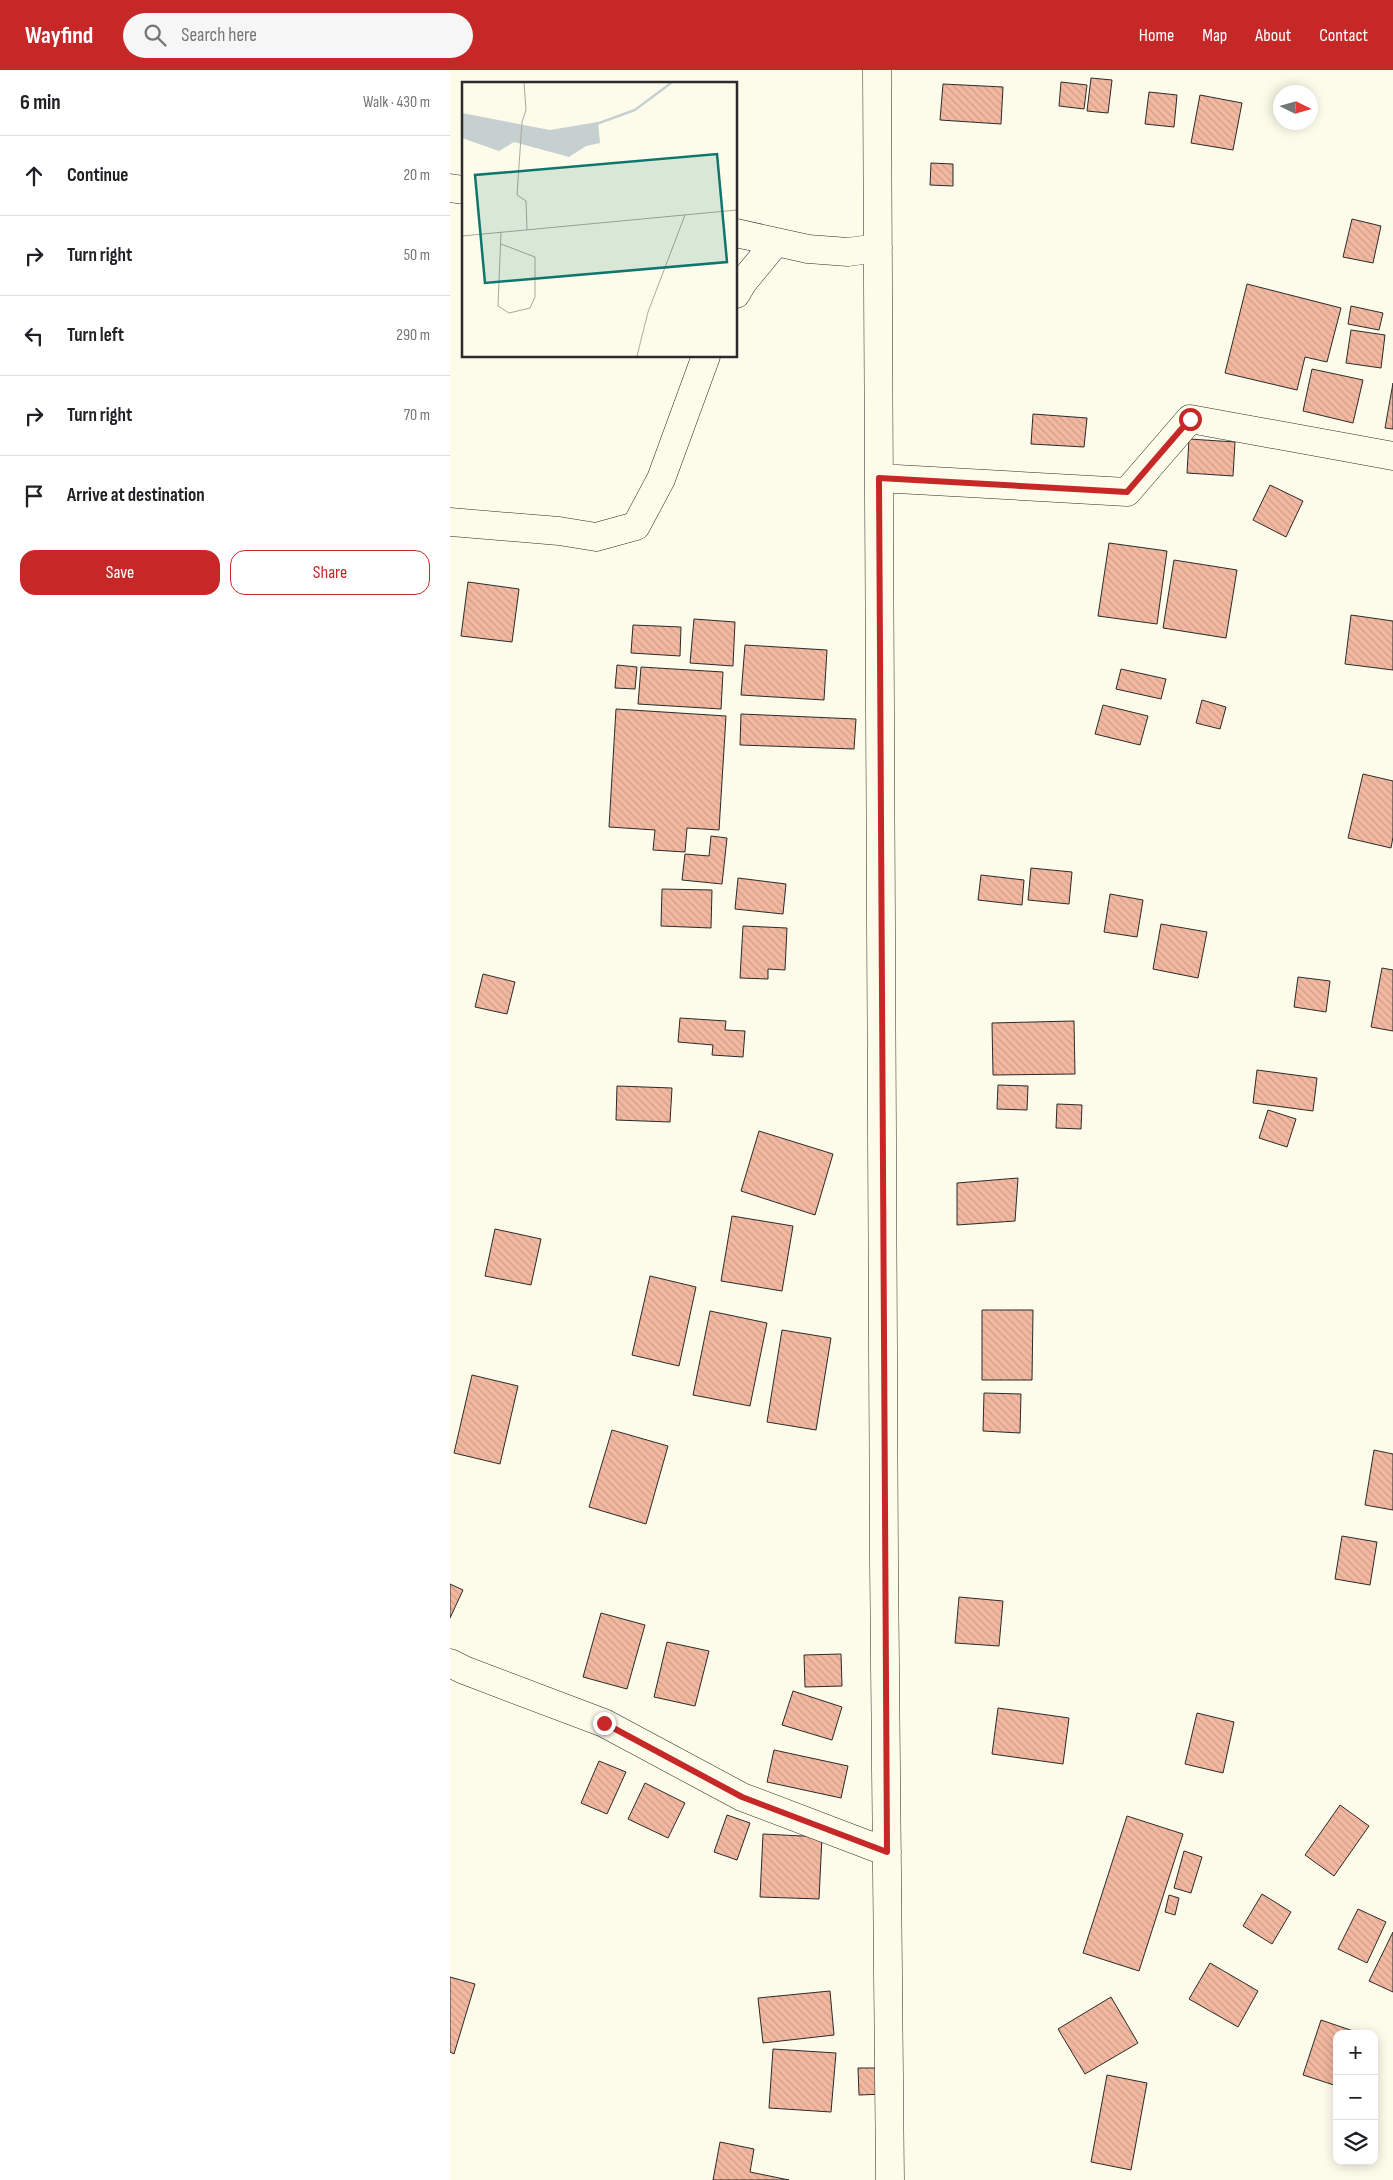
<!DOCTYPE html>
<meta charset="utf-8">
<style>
body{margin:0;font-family:"Sofia Sans Condensed",sans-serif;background:#f6f6f6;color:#202124}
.controls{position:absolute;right:15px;bottom:15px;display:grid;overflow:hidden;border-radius:10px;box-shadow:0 2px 12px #0003}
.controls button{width:45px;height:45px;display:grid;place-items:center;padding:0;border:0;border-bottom:1px solid #e0e0e0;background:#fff;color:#202124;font:25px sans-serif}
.compass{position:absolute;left:823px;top:15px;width:45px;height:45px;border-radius:50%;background:#fff;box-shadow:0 2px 12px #0003;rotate:95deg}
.stop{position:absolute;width:15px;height:15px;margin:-11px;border:4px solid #c62828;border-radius:50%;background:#fff}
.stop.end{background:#c62828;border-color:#fff;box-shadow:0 1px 5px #0008}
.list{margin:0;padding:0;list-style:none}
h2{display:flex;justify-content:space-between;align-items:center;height:65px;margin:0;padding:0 20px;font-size:21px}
h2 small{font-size:16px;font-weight:400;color:#757577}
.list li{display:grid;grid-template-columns:32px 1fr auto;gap:15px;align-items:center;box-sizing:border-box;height:80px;padding:0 20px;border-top:1px solid #e0e0e0}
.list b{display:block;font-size:19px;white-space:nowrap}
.list em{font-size:16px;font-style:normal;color:#757577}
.actions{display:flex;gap:10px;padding:15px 20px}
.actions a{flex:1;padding:11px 0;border:1px solid #c62828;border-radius:15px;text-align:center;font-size:18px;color:#c62828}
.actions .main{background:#c62828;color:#fff}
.icon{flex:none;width:28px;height:28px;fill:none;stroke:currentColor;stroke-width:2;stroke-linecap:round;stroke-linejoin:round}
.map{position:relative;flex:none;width:943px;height:2110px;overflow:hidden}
header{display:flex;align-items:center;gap:30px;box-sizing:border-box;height:70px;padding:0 25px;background:#c62828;color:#fff}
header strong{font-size:24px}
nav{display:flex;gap:28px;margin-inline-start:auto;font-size:18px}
.search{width:350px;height:45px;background:#f6f6f6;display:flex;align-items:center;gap:12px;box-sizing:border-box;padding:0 18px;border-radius:28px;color:#757577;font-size:19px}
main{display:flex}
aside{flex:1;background:#fff}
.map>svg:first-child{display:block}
.building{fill:url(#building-back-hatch);stroke:#2b2b2b}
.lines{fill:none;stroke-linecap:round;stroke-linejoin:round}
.minor-casing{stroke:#2b2b2b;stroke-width:29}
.minor{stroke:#fdfbea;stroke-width:28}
.route{stroke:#c62828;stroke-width:6}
.inset-river{fill:none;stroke:#c7d0d0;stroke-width:2.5}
.inset-road{fill:none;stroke:#a9a89e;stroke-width:1}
.view{fill:#0f766e;fill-opacity:0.15;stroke:#0f766e;stroke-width:2.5}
.inset-edge{fill:none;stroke:#2b2b2b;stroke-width:2.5}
</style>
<header>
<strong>Wayfind</strong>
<div class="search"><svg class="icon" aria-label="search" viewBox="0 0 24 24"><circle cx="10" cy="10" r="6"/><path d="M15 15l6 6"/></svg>Search here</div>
<nav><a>Home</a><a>Map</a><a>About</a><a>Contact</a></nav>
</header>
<main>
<aside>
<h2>6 min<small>Walk · 430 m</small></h2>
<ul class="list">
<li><svg class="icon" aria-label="ahead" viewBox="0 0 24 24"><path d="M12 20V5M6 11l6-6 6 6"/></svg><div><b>Continue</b></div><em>20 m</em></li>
<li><svg class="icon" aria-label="right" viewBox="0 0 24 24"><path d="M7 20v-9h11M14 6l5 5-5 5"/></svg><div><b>Turn right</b></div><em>50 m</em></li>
<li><svg class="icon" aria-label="left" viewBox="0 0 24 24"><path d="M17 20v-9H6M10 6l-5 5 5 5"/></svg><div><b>Turn left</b></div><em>290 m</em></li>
<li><svg class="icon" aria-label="right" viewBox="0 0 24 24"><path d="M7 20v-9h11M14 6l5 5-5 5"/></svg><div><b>Turn right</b></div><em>70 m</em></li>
<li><svg class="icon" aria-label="arrive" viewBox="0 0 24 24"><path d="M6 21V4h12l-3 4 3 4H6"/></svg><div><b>Arrive at destination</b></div></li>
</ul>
<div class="actions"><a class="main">Save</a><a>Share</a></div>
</aside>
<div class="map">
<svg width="943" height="2110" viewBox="0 0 943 2110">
<defs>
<pattern id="building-back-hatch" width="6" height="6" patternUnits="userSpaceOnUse" patternTransform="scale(1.25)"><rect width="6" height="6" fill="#f2b8a0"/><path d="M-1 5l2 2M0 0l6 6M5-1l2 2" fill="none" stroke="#d09e8a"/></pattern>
</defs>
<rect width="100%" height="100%" fill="#fdfbea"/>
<path class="building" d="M 641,8 L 662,10 L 658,43 L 637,41 Z
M 611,12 L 637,15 L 634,39 L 609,36 Z
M 493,14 L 553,17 L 551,54 L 490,50 Z
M 699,22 L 727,25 L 724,57 L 695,54 Z
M 750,25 L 792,33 L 783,80 L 741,73 Z
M 481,93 L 503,94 L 503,116 L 480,115 Z
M 902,149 L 931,156 L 923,193 L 893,187 Z
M 797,214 L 891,238 L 877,292 L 855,287 L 847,320 L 775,303 Z
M 901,236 L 933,243 L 929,260 L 898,254 Z
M 901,260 L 935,265 L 931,298 L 896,293 Z
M 862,299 L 913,310 L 903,353 L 853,341 Z
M 943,313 L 943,359 L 935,358 Z
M 583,344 L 637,348 L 634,377 L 581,374 Z
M 739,369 L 785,372 L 783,406 L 737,403 Z
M 820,415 L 853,431 L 836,467 L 803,450 Z
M 659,473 L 717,481 L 707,554 L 648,546 Z
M 724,490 L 787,500 L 776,568 L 713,558 Z
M 18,512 L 69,519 L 62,572 L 11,566 Z
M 901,545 L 943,551 L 943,600 L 895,594 Z
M 244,549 L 285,552 L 283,596 L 240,593 Z
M 183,555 L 231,557 L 230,586 L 181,583 Z
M 295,575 L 377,580 L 374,630 L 291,625 Z
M 167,595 L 187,597 L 185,619 L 165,618 Z
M 191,597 L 273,602 L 271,639 L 188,634 Z
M 671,599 L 716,609 L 711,629 L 666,619 Z
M 752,630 L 776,637 L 770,659 L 746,653 Z
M 653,635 L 698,646 L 690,675 L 645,664 Z
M 166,639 L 276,646 L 269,760 L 237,758 L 235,782 L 203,780 L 205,760 L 159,757 Z
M 291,644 L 406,649 L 404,679 L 290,675 Z
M 913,704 L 943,711 L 943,767 L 941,778 L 898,768 Z
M 261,766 L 277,768 L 272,814 L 232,810 L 235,784 L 259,786 Z
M 581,798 L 622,802 L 619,834 L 578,830 Z
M 531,805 L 574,810 L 572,835 L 528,830 Z
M 288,808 L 336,814 L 333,844 L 285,839 Z
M 212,819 L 262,820 L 261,858 L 211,856 Z
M 660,824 L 693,830 L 687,867 L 654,862 Z
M 711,854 L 757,862 L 748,908 L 703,899 Z
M 293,856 L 337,858 L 335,900 L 318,899 L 318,909 L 290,908 Z
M 932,898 L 943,900 L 943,961 L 921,957 Z
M 33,904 L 65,912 L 57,944 L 25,937 Z
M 848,907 L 880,911 L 876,942 L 844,937 Z
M 230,948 L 276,951 L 275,960 L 295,961 L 293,987 L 262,985 L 263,975 L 228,972 Z
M 624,951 L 625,1004 L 543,1005 L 542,953 Z
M 807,1000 L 867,1008 L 863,1041 L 803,1033 Z
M 548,1015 L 578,1016 L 577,1040 L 547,1039 Z
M 167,1016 L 222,1018 L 220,1052 L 166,1050 Z
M 607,1034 L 632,1035 L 631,1059 L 606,1058 Z
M 818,1040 L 846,1049 L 837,1077 L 809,1068 Z
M 309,1061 L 383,1084 L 365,1145 L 291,1121 Z
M 568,1108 L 565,1151 L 507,1155 L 507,1113 Z
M 282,1146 L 343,1156 L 332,1221 L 271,1211 Z
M 45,1159 L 91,1169 L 81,1215 L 35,1206 Z
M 200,1206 L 246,1217 L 229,1296 L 182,1285 Z
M 532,1240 L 583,1240 L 582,1310 L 532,1310 Z
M 260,1241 L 317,1253 L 300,1336 L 243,1325 Z
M 332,1260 L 381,1268 L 366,1360 L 317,1352 Z
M 22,1305 L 68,1316 L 50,1394 L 4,1383 Z
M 534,1323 L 571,1324 L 570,1363 L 533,1361 Z
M 162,1360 L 218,1376 L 196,1454 L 139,1437 Z
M 924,1380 L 943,1384 L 943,1440 L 915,1435 Z
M 892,1466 L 927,1472 L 920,1515 L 885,1509 Z
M 0,1514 L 13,1520 L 0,1548 Z
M 509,1527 L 553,1531 L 549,1576 L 505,1573 Z
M 151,1543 L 195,1555 L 177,1619 L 133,1607 Z
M 217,1572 L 259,1581 L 245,1636 L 204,1627 Z
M 391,1584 L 392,1616 L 355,1617 L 354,1585 Z
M 343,1621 L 392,1637 L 382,1670 L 332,1655 Z
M 548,1638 L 619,1648 L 613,1694 L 542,1684 Z
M 747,1643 L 784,1652 L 773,1703 L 735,1694 Z
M 324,1680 L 398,1696 L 391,1728 L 317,1712 Z
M 149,1691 L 176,1702 L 157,1744 L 131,1733 Z
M 195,1713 L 235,1733 L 218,1768 L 178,1749 Z
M 890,1735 L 919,1756 L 884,1806 L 855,1785 Z
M 277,1745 L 300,1753 L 287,1790 L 264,1782 Z
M 677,1746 L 733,1764 L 689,1901 L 633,1883 Z
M 313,1764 L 372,1767 L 369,1829 L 310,1827 Z
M 734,1781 L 752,1787 L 741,1823 L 724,1818 Z
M 812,1824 L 841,1842 L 822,1874 L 793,1856 Z
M 719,1825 L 729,1828 L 725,1845 L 715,1842 Z
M 908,1839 L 936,1852 L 917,1893 L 888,1879 Z
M 943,1862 L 943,1922 L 919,1911 Z
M 760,1893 L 808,1921 L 788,1957 L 739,1929 Z
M 0,1907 L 25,1914 L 4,1984 L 0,1982 Z
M 380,1921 L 384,1965 L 313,1973 L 308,1928 Z
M 661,1927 L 688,1973 L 635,2004 L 608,1959 Z
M 871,1950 L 912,1964 L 887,1964 L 887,2016 L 853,2005 Z
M 323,1979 L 386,1983 L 381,2042 L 319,2038 Z
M 408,1998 L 434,1998 L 435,2024 L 409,2025 Z
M 657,2005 L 697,2013 L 681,2100 L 641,2092 Z
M 270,2072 L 304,2079 L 300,2102 L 339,2110 L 263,2110 Z"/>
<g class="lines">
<defs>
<path id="minor" d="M 427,0 L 434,1492 L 440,2110
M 0,118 L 14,120
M 286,163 L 358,179 L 398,182 L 428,178
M 286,224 L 293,212 L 326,172
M 429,408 L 677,422 L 740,349 L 943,386
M 0,452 L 109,461 L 146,467 L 186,456 L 211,409 L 256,286
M 0,1593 L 14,1600 L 154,1653 L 292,1727 L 437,1782"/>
</defs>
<use href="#minor" class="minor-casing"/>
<use href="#minor" class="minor"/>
</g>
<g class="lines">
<path class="route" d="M 154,1653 L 292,1727 L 437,1782 L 429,408 L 677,422 L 740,349"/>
</g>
<g transform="translate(12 12)">
<rect width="275" height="275" fill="#fdfbea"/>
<path d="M 0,31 L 88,48 L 136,40 L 138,61 L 124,64 L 107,75 L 52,60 L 37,69 L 0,56 Z" fill="#c7d0d0"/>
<path class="inset-river" d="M 129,44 L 173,28 L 209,1"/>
<path class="inset-road" d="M 62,1 L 64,28 L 60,40 L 55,113 L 64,119 L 65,148M 39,150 L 36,224 L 47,231 L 68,226 L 73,215 L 73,175 L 39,162M 0,154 L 275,128M 175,274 L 186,230 L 223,133"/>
<path class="view" d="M 255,72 L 265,180 L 23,201 L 13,93 Z"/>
<rect width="275" height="275" class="inset-edge"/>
</g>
</svg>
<div class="controls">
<button>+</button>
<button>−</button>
<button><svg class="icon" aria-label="layers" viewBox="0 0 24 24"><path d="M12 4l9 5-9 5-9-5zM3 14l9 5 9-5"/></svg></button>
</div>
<svg class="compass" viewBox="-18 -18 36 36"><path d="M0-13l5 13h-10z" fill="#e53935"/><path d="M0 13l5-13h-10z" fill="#757577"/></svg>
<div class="stop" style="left:740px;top:349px"></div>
<div class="stop end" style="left:154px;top:1653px"></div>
</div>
</main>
